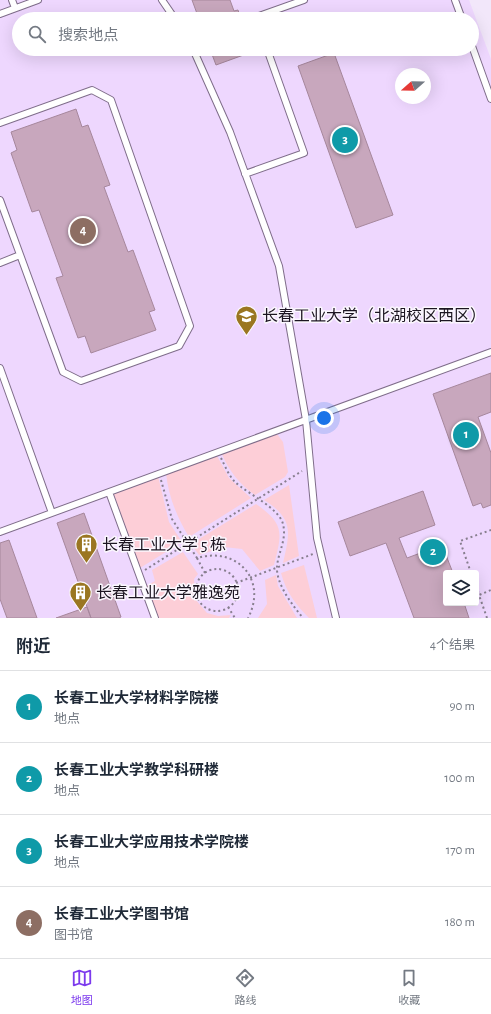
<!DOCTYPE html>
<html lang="zh">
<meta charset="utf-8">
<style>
body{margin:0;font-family:"Alegreya Sans","Noto Sans SC",sans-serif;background:#f6f6f7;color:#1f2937}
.controls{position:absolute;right:12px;bottom:12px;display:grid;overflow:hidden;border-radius:4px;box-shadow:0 4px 16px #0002}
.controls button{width:36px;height:36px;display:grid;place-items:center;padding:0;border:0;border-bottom:1px solid #e0e1e3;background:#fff;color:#1f2937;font:20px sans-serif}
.compass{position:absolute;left:395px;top:68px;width:36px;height:36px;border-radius:50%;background:#fff;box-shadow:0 4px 16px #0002;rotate:250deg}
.you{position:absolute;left:324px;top:418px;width:14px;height:14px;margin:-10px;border:3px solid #fff;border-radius:50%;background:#1a73e8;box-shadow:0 0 0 6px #1a73e833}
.badge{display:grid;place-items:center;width:26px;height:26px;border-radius:50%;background:#7c3aed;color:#fff;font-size:13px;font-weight:700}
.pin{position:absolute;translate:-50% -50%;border:2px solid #fff;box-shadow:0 1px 4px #0006}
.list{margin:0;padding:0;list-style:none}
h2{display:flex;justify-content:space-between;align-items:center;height:52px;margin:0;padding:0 16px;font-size:17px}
h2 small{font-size:13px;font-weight:400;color:#747a83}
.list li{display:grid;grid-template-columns:26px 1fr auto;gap:12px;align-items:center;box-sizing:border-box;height:72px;padding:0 16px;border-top:1px solid #e0e1e3}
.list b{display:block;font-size:15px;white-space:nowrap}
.list p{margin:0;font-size:13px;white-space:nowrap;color:#747a83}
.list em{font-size:13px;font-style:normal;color:#747a83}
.icon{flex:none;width:22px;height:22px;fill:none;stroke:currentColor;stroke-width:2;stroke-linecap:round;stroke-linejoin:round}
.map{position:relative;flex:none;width:491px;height:618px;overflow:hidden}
.search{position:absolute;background:#fff;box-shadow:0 4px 16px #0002;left:12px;right:12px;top:12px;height:44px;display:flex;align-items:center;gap:10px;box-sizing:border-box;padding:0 14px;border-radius:22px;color:#747a83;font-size:15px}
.sheet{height:340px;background:#fff}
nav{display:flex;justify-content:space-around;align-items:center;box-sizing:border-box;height:56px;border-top:1px solid #e0e1e3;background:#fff;font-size:11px;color:#747a83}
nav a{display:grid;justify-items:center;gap:2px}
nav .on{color:#7c3aed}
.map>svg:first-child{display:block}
.built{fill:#eed7fe;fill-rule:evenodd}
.green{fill:#fdced7}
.building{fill:#c8a7bd;stroke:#a6879c}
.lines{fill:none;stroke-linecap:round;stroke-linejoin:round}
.lane-casing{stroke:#7f6d8a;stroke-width:8}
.path{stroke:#887f8f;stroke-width:2;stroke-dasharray:2 3;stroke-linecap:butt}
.lane{stroke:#fff;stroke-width:6}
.labels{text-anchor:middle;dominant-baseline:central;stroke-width:3;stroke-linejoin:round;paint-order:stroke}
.poi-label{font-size:16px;fill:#1c1521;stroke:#fbf7fe;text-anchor:start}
</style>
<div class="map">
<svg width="491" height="618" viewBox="0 0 491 618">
<rect width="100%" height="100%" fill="#f2e7fa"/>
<path class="built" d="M 0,0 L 469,0 L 491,59 L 491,618 L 0,618 ZM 19,19 L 472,19 L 472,49 L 19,49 ZM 401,74 L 425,74 L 425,98 L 401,98 ZM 446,573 L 476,573 L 476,603 L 446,603 Z"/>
<path class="green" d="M 272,434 L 277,434 L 283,442 L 288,472 L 285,477 L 255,495 C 239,484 229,471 221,452 Z
M 216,454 L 229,478 L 251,498 L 189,537 C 177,517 168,496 166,472 Z
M 158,476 L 169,522 L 182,542 L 140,568 L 113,492 Z
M 289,485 L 299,556 L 283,563 C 290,532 294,519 264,500 Z
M 256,504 C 285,524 282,533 274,565 L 260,571 L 242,549 L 224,547 L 199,555 L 191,544 Z
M 183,552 L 198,574 L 194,579 L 195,599 L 207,613 L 218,616 L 231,615 L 229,618 L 158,618 L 146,586 L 155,581 L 152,570 Z
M 304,565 L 317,618 L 309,618 C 296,605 286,592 281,573 Z
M 276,575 L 278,586 L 297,618 L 258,618 L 267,604 L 265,580 Z"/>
<path class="building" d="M 192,0 L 230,0 L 234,11 L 238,10 L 241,19 L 199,19 Z
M 210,49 L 248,49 L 249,53 L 216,65 Z
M 334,53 L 393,215 L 356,228 L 298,66 Z
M 76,109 L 82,127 L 88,125 L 110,185 L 104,187 L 128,252 L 133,250 L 155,310 L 149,312 L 156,330 L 91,353 L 85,336 L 78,338 L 56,278 L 63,276 L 39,210 L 32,212 L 11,153 L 17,150 L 11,132 Z
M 491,373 L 491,412 L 478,417 L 491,453 L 491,505 L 483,508 L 481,503 L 473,506 L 433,394 Z
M 423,491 L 435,525 L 399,538 L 407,558 L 442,545 L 453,573 L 446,573 L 446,603 L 464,603 L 469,618 L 414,618 L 386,543 L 350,556 L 338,522 Z
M 84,513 L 121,617 L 119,618 L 91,618 L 57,523 Z
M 9,540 L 37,618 L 7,618 L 0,599 L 0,543 Z
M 87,607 L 91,618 L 56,618 Z"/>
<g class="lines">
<defs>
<path id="lane" d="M 12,0 L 15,8
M 162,0 L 175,19
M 455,0 L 462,19
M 0,14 L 38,0
M 256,19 L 256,17 L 304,0
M 472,46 L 491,99
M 193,49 L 230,132 L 279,266 L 306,420 L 317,538 L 336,618
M 0,123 L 92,90 L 111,100 L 190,326 L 179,346 L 81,381 L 63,372 L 0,200
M 245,174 L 304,153 L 267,49
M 0,263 L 20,255
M 0,368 L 52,513
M 109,492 L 155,618
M 0,532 L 491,352"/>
</defs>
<use href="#lane" class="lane-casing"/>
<path class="path" d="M 221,458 C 225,466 229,476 235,482 C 248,494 279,508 283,524 C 287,540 278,552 277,567 C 276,584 293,606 303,618
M 161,480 L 172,519 L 197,558 C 237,546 268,580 248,618
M 197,558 L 205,573
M196 590a21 21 0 1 1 42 0a21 21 0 1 1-42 0Z
M 145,570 L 302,471
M 471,573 L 460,541 L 491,530
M 236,583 L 313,554
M 476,586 L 479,594
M 228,607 L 235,618
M 487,618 L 479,595 L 491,590"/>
<use href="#lane" class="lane"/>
</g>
<defs>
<symbol id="university-pin" viewBox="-11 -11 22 30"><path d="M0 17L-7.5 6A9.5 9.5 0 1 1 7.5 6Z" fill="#9a7621" stroke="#fbf7fe"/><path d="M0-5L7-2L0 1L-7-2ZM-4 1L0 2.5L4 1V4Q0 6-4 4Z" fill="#fff"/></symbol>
<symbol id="building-pin" viewBox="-11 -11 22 30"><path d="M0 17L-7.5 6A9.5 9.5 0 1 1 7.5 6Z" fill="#9a7621" stroke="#fbf7fe"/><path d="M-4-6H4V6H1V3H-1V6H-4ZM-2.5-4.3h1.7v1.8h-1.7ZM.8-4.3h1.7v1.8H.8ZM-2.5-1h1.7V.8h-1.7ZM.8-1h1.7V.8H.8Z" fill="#fff"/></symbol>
</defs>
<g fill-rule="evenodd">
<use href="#university-pin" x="234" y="304" width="25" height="34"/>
<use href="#building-pin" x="74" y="532" width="25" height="34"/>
<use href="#building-pin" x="68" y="580" width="25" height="34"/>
</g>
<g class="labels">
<g class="poi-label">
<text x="262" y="316">长春工业大学（北湖校区西区）</text>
<text x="102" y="545">长春工业大学 5 栋</text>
<text x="96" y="593">长春工业大学雅逸苑</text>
</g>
</g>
</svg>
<div class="controls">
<button><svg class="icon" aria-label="layers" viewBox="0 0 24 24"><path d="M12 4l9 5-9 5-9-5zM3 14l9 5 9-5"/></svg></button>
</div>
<svg class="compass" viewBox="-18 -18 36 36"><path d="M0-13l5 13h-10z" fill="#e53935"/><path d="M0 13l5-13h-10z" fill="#747a83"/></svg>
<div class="you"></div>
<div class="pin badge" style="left:466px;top:435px;background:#0f9aa8">1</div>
<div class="pin badge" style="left:433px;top:552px;background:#0f9aa8">2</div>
<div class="pin badge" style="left:345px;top:140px;background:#0f9aa8">3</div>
<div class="pin badge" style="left:83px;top:231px;background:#8d6e63">4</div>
<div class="search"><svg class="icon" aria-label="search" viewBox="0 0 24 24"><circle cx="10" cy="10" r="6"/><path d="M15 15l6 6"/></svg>搜索地点</div>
</div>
<section class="sheet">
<h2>附近<small>4个结果</small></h2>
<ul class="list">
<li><span class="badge" style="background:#0f9aa8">1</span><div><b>长春工业大学材料学院楼</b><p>地点</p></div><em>90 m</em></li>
<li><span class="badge" style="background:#0f9aa8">2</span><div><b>长春工业大学教学科研楼</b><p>地点</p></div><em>100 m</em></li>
<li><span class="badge" style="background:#0f9aa8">3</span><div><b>长春工业大学应用技术学院楼</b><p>地点</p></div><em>170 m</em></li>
<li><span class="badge" style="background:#8d6e63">4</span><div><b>长春工业大学图书馆</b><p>图书馆</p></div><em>180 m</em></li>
</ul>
</section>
<nav>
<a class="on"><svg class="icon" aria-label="map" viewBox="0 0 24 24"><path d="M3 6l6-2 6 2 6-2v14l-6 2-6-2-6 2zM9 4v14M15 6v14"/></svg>地图</a>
<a><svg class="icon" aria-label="directions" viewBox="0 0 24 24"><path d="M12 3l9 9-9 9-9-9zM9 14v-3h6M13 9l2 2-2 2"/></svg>路线</a>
<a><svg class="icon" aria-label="saved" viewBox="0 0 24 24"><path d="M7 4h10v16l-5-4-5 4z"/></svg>收藏</a>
</nav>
